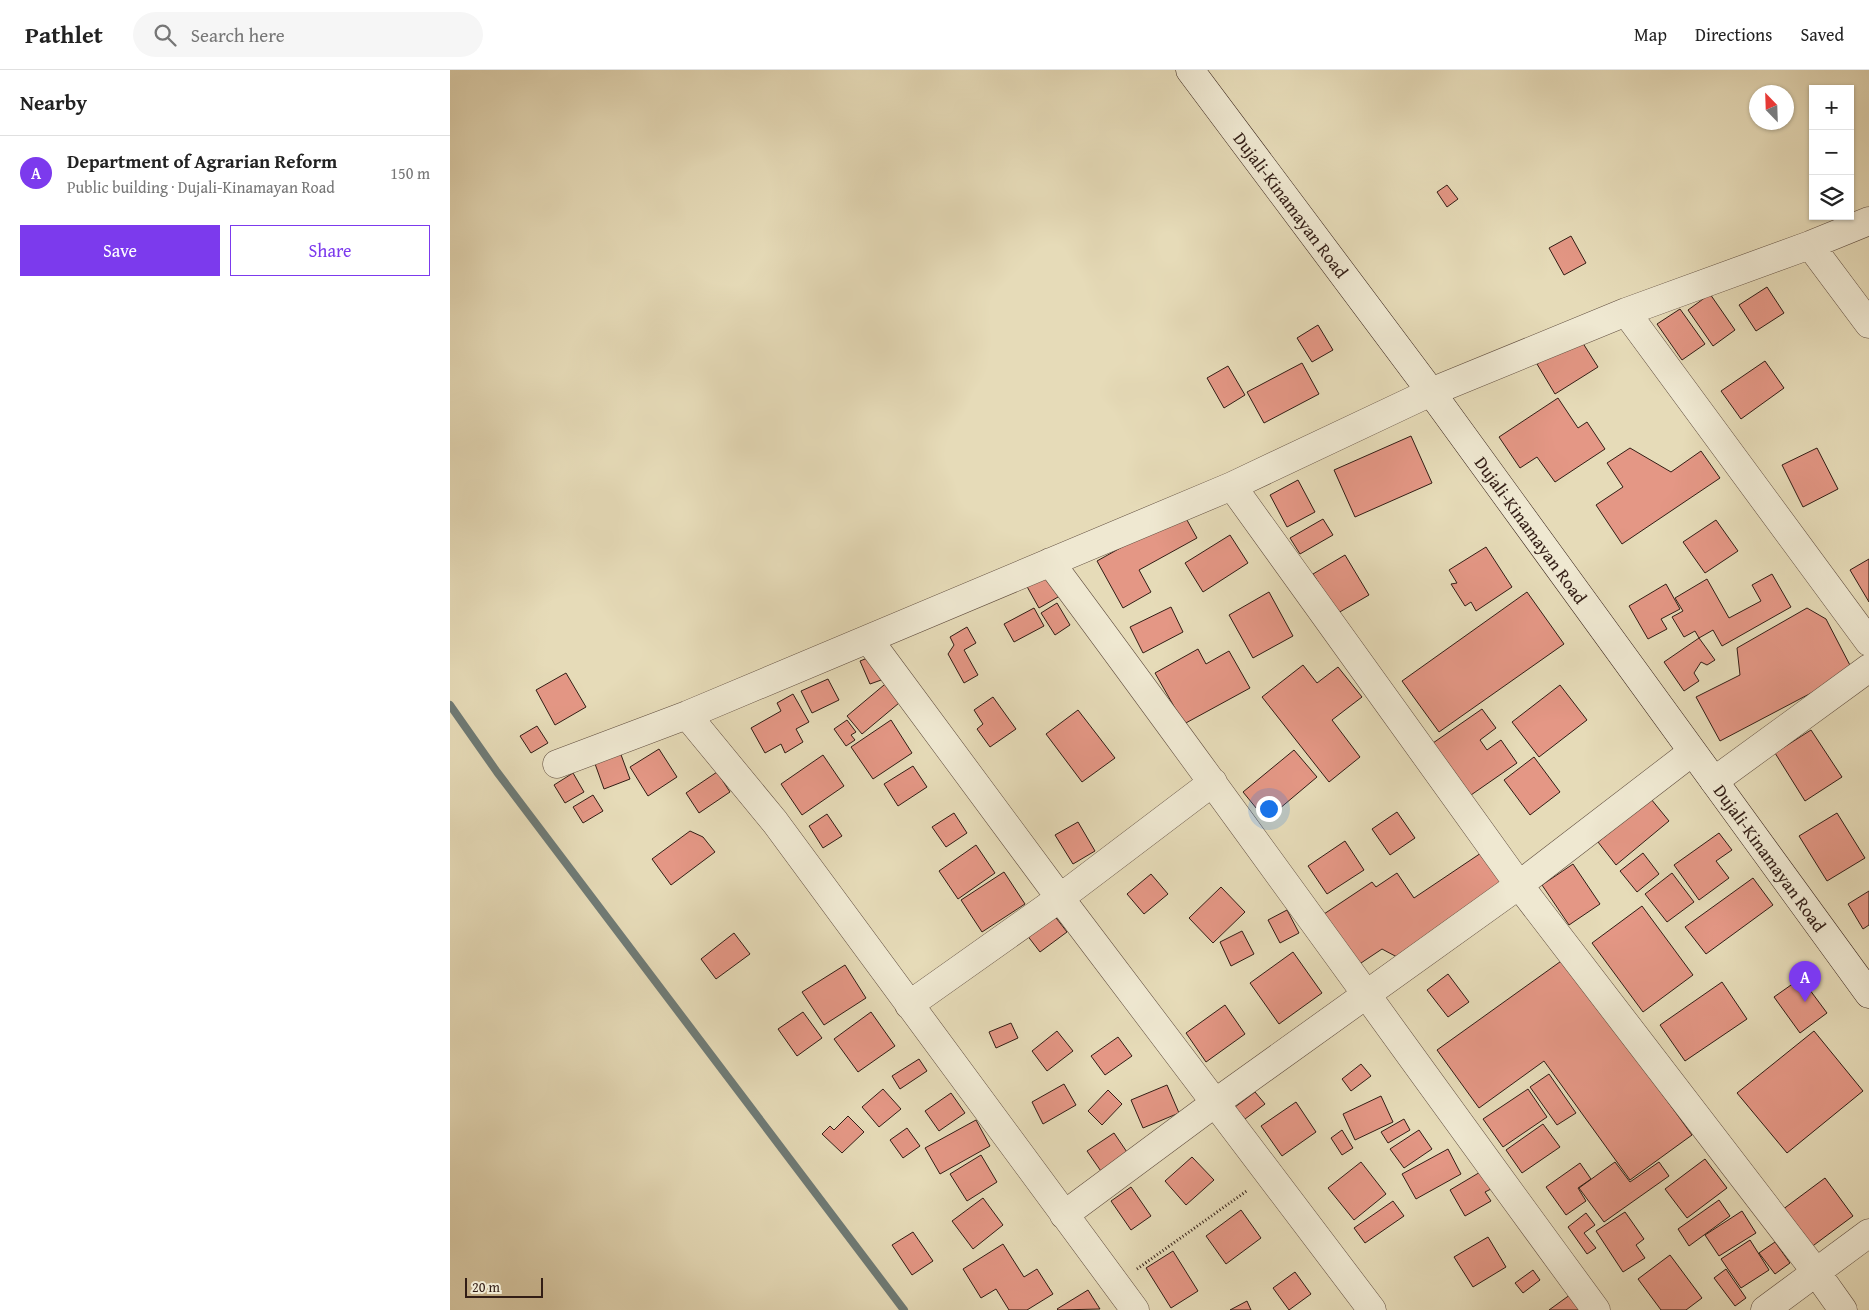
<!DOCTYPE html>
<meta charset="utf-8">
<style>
body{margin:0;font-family:"Gentium Book Plus",serif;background:#f6f6f6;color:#222}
.controls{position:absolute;right:15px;top:15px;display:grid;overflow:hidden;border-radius:0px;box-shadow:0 1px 4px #0004}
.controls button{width:45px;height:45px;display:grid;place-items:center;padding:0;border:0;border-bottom:1px solid #e0e0e0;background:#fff;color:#222;font:25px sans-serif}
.compass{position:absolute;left:1299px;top:15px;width:45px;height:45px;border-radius:50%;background:#fff;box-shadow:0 1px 4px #0004;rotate:337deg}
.scale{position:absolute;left:15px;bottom:12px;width:78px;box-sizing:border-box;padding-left:5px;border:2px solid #321d15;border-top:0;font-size:14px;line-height:18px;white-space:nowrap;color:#321d15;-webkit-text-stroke:4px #efe8d1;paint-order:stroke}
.you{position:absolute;left:818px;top:738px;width:18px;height:18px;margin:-12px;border:4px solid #fff;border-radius:50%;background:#1a73e8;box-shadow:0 0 0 8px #1a73e833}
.badge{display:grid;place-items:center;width:32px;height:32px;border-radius:50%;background:#7c3aed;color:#fff;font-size:16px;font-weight:700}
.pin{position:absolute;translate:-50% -41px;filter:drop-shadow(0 1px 2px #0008)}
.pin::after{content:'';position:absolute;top:26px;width:18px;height:15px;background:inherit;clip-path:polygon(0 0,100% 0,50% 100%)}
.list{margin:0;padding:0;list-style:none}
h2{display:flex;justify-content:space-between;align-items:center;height:65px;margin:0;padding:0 20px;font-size:21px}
h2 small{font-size:16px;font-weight:400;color:#767676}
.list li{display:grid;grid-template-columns:32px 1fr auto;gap:15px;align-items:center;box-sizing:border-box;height:75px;padding:0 20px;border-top:1px solid #e0e0e0}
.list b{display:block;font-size:19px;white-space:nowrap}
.list p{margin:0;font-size:16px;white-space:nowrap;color:#767676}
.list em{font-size:16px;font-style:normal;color:#767676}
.actions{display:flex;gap:10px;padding:15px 20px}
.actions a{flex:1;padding:11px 0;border:1px solid #7c3aed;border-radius:0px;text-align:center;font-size:18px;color:#7c3aed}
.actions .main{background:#7c3aed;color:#fff}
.icon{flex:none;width:28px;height:28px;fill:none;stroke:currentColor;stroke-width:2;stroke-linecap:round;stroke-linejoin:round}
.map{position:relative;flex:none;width:1419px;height:1240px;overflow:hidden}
header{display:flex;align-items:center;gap:30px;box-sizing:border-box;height:70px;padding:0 25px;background:#fff;border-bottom:1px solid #e0e0e0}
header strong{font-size:24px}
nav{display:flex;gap:28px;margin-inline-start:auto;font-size:18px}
.search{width:350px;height:45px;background:#f6f6f6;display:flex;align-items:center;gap:12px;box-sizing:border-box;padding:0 18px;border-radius:28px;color:#767676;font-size:19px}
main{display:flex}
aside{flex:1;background:#fff}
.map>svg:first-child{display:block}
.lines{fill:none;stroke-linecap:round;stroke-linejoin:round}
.stream{stroke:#6f7b76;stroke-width:8}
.building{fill:#e49785;stroke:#321d15}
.minor-casing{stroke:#5f4c3e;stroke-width:29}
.secondary-casing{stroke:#321d15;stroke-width:29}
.path{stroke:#321d15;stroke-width:3;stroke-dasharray:1 2.5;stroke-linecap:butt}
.minor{stroke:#efe8d1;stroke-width:28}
.secondary{stroke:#efe8d1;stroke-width:28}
.labels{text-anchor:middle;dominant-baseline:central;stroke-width:4;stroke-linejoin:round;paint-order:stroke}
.street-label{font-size:18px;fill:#321d15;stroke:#efe8d1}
</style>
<header>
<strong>Pathlet</strong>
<div class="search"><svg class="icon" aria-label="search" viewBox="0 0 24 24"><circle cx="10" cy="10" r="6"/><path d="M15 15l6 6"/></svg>Search here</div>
<nav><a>Map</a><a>Directions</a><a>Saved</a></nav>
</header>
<main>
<aside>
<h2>Nearby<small></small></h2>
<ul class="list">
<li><span class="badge">A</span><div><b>Department of Agrarian Reform</b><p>Public building · Dujali-Kinamayan Road</p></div><em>150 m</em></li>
</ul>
<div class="actions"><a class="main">Save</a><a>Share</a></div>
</aside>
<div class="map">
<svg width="1419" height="1240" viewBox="0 0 1419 1240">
<rect width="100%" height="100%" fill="#e6dbb8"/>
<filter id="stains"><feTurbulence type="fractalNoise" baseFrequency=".004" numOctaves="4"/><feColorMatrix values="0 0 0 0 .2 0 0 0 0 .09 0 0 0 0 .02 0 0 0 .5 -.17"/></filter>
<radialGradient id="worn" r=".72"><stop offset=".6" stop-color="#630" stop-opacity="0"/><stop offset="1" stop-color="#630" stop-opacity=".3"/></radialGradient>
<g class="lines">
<path class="stream" d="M 0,635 L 47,702 L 454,1240"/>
</g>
<path class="building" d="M 997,115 L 1008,129 L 997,137 L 987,122 Z
M 1121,166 L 1136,193 L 1114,205 L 1099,178 Z
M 1317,217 L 1334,243 L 1306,261 L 1289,235 Z
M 1260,224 L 1285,260 L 1263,276 L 1238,240 Z
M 1230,239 L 1255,274 L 1232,290 L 1207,254 Z
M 868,255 L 883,280 L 862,292 L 847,268 Z
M 1129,267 L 1148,297 L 1105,324 L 1087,294 Z
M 1315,291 L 1334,318 L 1291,349 L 1271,321 Z
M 852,293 L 869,324 L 814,353 L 797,322 Z
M 778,296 L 795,325 L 774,338 L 757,308 Z
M 1108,328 L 1128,358 L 1137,352 L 1155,379 L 1105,412 L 1087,387 L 1070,398 L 1049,367 Z
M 961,366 L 982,413 L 905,447 L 884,400 Z
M 1180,378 L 1221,402 L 1251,381 L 1270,408 L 1172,474 L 1146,435 L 1173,417 L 1157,393 Z
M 1367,378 L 1388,419 L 1353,437 L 1332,395 Z
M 848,410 L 865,442 L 837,457 L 820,425 Z
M 733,443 L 747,468 L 689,500 L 701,522 L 673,538 L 647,491 Z
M 873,449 L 883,465 L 850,484 L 840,468 Z
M 1266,450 L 1288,481 L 1255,503 L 1233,472 Z
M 780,465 L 798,493 L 753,522 L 735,493 Z
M 1036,477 L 1062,517 L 1026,541 L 1021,532 L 1015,536 L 1001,514 L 1007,513 L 999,500 Z
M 895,485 L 919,525 L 888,543 L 863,504 Z
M 1419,489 L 1419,532 L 1400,500 Z
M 601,498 L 615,523 L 589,538 L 575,513 Z
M 1322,504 L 1341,537 L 1272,576 L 1263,560 L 1249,568 L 1245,561 L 1234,567 L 1222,547 L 1233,541 L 1225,528 L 1257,509 L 1279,548 L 1311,531 L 1302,515 Z
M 1216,514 L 1230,539 L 1211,549 L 1217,559 L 1198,569 L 1179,536 Z
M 819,522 L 843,566 L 803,588 L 779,545 Z
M 1077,522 L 1114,574 L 989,662 L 952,611 Z
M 607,533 L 620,555 L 605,565 L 591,543 Z
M 721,537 L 733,562 L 693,583 L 680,557 Z
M 584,538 L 594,556 L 564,572 L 554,554 Z
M 1357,538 L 1376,549 L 1403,601 L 1270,671 L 1246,627 L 1290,605 L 1287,578 Z
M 517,557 L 526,573 L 514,580 L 528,605 L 514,613 L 498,584 L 504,575 L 500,567 Z
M 1249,568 L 1265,590 L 1257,595 L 1251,592 L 1244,603 L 1249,611 L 1234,621 L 1214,592 Z
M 748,579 L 756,594 L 779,581 L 800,618 L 734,654 L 705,603 Z
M 425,585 L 434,609 L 420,614 L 410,591 Z
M 853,595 L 867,613 L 888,597 L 912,627 L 882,650 L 910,687 L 879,712 L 812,627 Z
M 116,603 L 136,637 L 105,655 L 86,620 Z
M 378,609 L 389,630 L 362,643 L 351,621 Z
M 440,610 L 455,628 L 412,664 L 397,646 Z
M 1110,615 L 1137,650 L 1089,687 L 1062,652 Z
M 343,624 L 359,652 L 346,659 L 353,672 L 335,683 L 331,674 L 315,683 L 301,658 L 331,641 L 327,633 Z
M 543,627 L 566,659 L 540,677 L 527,659 L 533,654 L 524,640 Z
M 1032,639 L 1046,658 L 1030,670 L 1037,680 L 1051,670 L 1067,693 L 1021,725 L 983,673 Z
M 628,640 L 665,688 L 632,712 L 596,664 Z
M 397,650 L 406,662 L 401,665 L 405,670 L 396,676 L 384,659 Z
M 441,650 L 462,683 L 423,709 L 401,677 Z
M 87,656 L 98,673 L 81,683 L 70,666 Z
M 1361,660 L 1392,707 L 1355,731 L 1325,683 Z
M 209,679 L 227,707 L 198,726 L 180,697 Z
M 844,680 L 867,707 L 816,750 L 793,722 Z
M 170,682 L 180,709 L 154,719 L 144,691 Z
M 373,685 L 394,716 L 352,745 L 331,714 Z
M 1084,687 L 1110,722 L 1080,745 L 1054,710 Z
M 463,696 L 477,717 L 448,736 L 434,714 Z
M 267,702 L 280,722 L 249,743 L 236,723 Z
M 123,703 L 134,722 L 115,733 L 104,715 Z
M 143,725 L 153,741 L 133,753 L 123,737 Z
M 1201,729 L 1219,751 L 1166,795 L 1148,772 Z
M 947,742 L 965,768 L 940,785 L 922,759 Z
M 504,743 L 517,763 L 496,777 L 482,757 Z
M 1387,743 L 1415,788 L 1377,811 L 1349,766 Z
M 377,744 L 392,766 L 373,778 L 359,756 Z
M 628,752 L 645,781 L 623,794 L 605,765 Z
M 240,761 L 253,767 L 265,782 L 221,815 L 202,789 Z
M 1269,763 L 1282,780 L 1266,791 L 1279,808 L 1249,830 L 1224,795 Z
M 895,771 L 914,800 L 877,824 L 858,796 Z
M 526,775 L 545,803 L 508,829 L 489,801 Z
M 1034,781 L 1056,814 L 947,887 L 932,879 L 902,899 L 868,848 L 922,812 L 926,817 L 947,803 L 964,828 Z
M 1193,783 L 1209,804 L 1187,822 L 1170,801 Z
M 1123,794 L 1150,834 L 1119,855 L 1092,815 Z
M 554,802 L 575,834 L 532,862 L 511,830 Z
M 1222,803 L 1244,832 L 1217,852 L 1195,824 Z
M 701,804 L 718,824 L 694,844 L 677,824 Z
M 1303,808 L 1323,835 L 1256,884 L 1235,857 Z
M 771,817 L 795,842 L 763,873 L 739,848 Z
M 1419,821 L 1419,855 L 1413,859 L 1398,834 Z
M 1192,836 L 1243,905 L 1193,942 L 1142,873 Z
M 600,840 L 617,862 L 590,882 L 573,860 Z
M 837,840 L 849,863 L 830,873 L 818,850 Z
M 792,861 L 804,884 L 781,896 L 770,872 Z
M 284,863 L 300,884 L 266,909 L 251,889 Z
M 843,882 L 872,923 L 829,954 L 800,913 Z
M 1114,889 L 1242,1065 L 1180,1110 L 1094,991 L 1029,1038 L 987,980 Z
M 395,895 L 416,928 L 374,955 L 352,922 Z
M 998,904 L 1019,932 L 998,947 L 977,920 Z
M 1351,908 L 1377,943 L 1350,963 L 1324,927 Z
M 1272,912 L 1297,949 L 1235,991 L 1210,955 Z
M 775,935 L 795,964 L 756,992 L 736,963 Z
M 353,942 L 372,968 L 347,986 L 328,959 Z
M 421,942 L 445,976 L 408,1002 L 384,969 Z
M 561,953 L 568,968 L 546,978 L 539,962 Z
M 607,961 L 623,981 L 597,1001 L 582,981 Z
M 1364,961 L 1413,1021 L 1337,1083 L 1287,1023 Z
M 668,967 L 682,986 L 655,1005 L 641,986 Z
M 469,989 L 477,1001 L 450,1019 L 442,1006 Z
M 911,994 L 921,1006 L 901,1021 L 892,1009 Z
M 1099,1004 L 1126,1043 L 1107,1055 L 1080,1017 Z
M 614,1014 L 626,1035 L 593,1054 L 582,1032 Z
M 717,1015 L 729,1043 L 693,1058 L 681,1030 Z
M 433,1019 L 451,1039 L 429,1057 L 412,1037 Z
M 1078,1019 L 1097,1047 L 1053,1077 L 1033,1049 Z
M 658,1020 L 672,1034 L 652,1055 L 638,1041 Z
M 805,1022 L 815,1034 L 795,1049 L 785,1037 Z
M 501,1023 L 515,1043 L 489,1061 L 475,1041 Z
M 931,1026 L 943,1052 L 905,1070 L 893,1044 Z
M 846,1032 L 866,1062 L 832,1086 L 811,1056 Z
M 398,1046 L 414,1062 L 392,1083 L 372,1064 L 380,1056 L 384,1060 Z
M 954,1049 L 960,1060 L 938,1073 L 931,1062 Z
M 526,1050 L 540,1076 L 490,1104 L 475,1078 Z
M 1093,1054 L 1110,1077 L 1072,1103 L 1056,1080 Z
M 457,1058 L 470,1076 L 453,1088 L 440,1070 Z
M 892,1060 L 903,1078 L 892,1085 L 881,1068 Z
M 969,1060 L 982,1079 L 954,1098 L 940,1079 Z
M 664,1063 L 681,1088 L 655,1107 L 637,1081 Z
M 998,1079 L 1011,1104 L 966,1129 L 952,1104 Z
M 531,1085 L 547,1112 L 517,1131 L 500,1104 Z
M 742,1087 L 764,1110 L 736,1135 L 715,1111 Z
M 1255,1089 L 1277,1118 L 1237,1148 L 1215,1119 Z
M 911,1092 L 936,1124 L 904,1150 L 878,1118 Z
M 1165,1092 L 1180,1112 L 1209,1092 L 1219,1106 L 1154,1152 L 1129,1118 Z
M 1130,1093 L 1141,1109 L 1128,1118 L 1136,1131 L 1116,1145 L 1096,1117 Z
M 1032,1101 L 1043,1118 L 1035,1122 L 1041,1131 L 1015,1146 L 1000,1120 Z
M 1375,1108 L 1403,1146 L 1360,1178 L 1332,1140 Z
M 681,1117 L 701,1146 L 681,1160 L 661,1131 Z
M 533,1128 L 553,1155 L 523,1179 L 502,1151 Z
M 1269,1130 L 1280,1146 L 1239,1176 L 1228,1159 Z
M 943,1131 L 954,1146 L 915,1173 L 904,1158 Z
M 791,1140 L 811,1168 L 776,1194 L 756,1166 Z
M 1292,1141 L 1306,1163 L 1269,1186 L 1255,1165 Z
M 1175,1142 L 1194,1169 L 1186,1175 L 1195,1188 L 1173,1202 L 1146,1161 Z
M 1136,1143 L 1145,1155 L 1134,1163 L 1146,1178 L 1137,1184 L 1118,1157 Z
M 463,1162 L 483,1191 L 462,1205 L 442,1175 Z
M 1038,1167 L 1056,1197 L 1023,1217 L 1004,1187 Z
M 1300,1170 L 1319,1200 L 1291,1218 L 1271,1189 Z
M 1325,1172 L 1340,1193 L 1325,1204 L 1309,1183 Z
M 553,1174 L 574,1207 L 587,1199 L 603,1224 L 577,1240 L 559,1240 L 546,1219 L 531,1228 L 513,1199 Z
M 723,1181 L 748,1221 L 721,1238 L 696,1198 Z
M 1220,1185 L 1252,1228 L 1236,1240 L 1211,1240 L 1188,1209 Z
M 1276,1199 L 1296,1228 L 1285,1236 L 1264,1208 Z
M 1083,1200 L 1090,1210 L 1073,1223 L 1065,1213 Z
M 845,1202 L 861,1224 L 839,1240 L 823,1218 Z
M 638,1220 L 650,1239 L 608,1240 L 607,1239 Z
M 1124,1222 L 1138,1240 L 1099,1240 Z
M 797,1231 L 801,1240 L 780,1240 Z"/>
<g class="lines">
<defs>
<path id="minor" d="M 1360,175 L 1419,254
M 1176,242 L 1419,572
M 782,416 L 1069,815 L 1366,1202 L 1393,1240
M 600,492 C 784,739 963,991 1146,1240
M 419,570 L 610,828 L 922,1240
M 237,645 L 325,752 L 685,1240
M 107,694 L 237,645 L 782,416 L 981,322 L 1176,242 L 1360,175 L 1419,151
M 1264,711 L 1419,598
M 459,935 L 610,828 L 763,712
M 614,1145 L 765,1033 L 1069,815 L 1242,682
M 1315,1240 L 1419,1163"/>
<path id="secondary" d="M 740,0 L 981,322 L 1419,924"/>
</defs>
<use href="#minor" class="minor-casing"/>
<use href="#secondary" class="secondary-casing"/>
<path class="path" d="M 687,1199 L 798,1120"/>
<use href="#minor" class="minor"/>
<use href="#secondary" class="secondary"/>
</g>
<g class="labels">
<g class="street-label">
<text transform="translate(841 135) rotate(53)">Dujali-Kinamayan Road</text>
<text transform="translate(1081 460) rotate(54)">Dujali-Kinamayan Road</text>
<text transform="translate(1320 788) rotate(54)">Dujali-Kinamayan Road</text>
</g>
</g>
<rect width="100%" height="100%" filter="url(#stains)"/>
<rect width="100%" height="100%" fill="url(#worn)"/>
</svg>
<div class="controls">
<button>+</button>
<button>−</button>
<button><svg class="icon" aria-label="layers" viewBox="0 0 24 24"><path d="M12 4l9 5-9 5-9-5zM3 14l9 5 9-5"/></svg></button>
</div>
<svg class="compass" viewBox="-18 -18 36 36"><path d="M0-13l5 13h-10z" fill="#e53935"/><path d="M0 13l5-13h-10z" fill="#767676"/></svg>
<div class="scale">20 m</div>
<div class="you"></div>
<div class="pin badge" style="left:1355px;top:932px">A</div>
</div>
</main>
